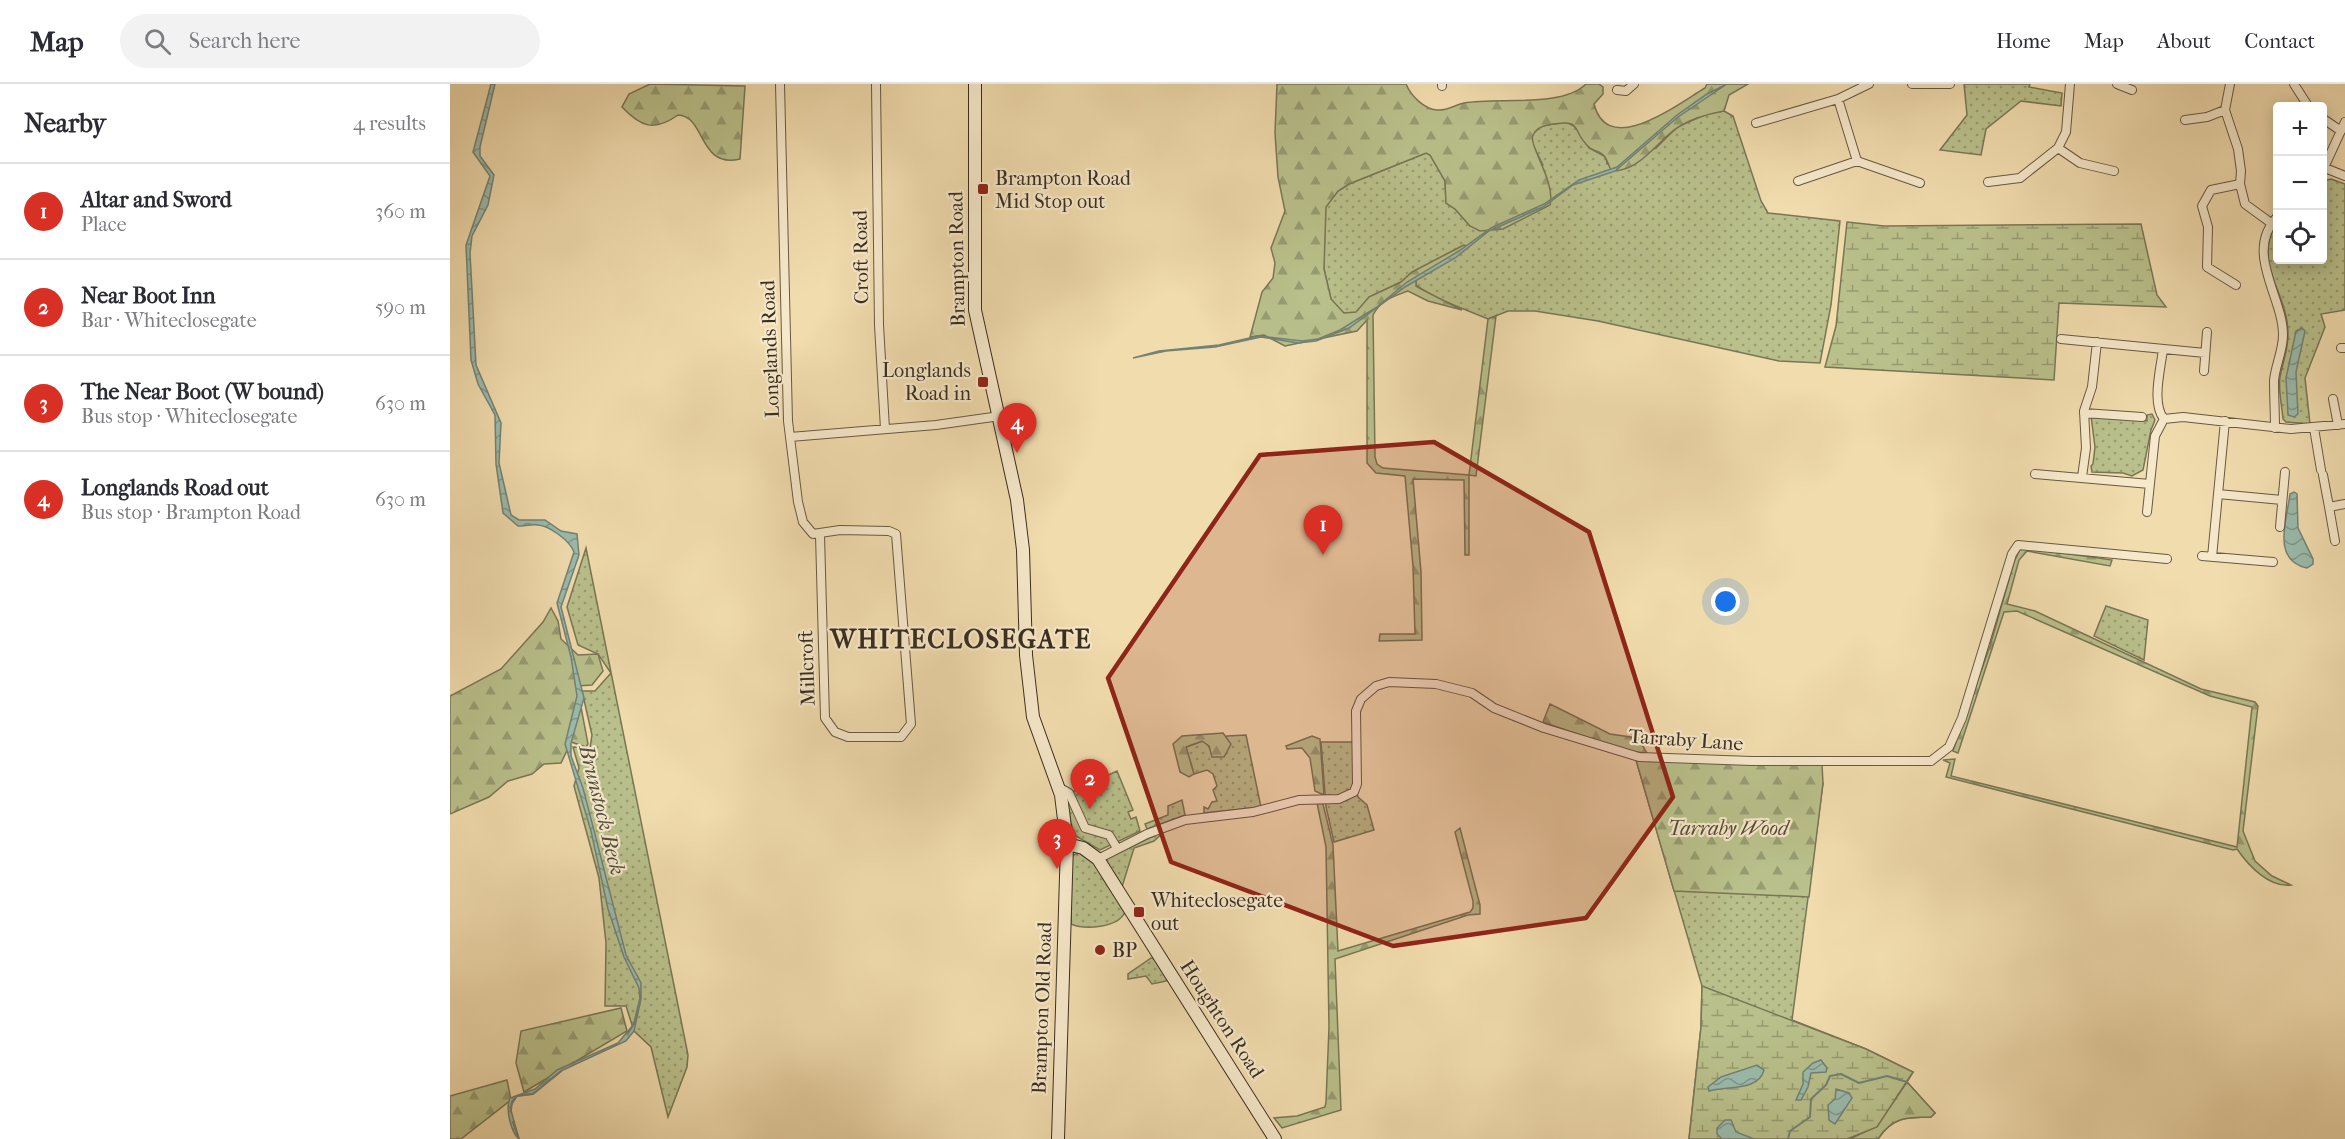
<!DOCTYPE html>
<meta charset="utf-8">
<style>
body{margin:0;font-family:"IM FELL French Canon",serif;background:#f2f2f3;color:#2b2b33}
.controls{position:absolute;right:18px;top:18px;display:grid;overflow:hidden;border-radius:6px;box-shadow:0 3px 15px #0003}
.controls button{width:54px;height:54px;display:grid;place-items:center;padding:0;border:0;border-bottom:2px solid #e1e1e2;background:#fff;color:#2b2b33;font:30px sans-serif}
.you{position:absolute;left:1276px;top:518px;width:21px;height:21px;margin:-15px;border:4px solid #fff;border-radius:50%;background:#1a73e8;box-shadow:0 0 0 9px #1a73e833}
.badge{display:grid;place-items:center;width:39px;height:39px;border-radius:50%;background:#d93025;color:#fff;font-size:20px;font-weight:700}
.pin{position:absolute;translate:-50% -50px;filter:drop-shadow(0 2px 3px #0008)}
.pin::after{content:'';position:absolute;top:32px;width:21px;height:18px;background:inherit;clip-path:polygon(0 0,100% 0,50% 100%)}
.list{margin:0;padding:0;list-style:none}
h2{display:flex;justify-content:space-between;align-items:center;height:78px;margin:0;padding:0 24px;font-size:26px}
h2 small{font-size:20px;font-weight:400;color:#7c7c81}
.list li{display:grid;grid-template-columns:39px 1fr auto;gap:18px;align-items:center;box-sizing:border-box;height:96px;padding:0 24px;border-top:2px solid #e1e1e2}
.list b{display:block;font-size:22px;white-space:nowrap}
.list p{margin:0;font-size:20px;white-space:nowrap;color:#7c7c81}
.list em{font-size:20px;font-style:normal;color:#7c7c81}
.icon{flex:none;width:33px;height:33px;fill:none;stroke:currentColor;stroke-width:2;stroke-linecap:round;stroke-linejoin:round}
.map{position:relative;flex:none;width:1895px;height:1055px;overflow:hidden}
header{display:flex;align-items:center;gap:36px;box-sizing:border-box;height:84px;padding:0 30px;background:#fff;border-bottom:2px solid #e1e1e2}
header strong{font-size:28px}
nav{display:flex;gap:33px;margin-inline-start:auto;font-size:21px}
.search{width:420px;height:54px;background:#f2f2f3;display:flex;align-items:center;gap:15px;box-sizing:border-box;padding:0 21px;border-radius:33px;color:#7c7c81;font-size:22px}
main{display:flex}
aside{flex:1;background:#fff}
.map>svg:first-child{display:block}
.grass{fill:url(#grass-dots);stroke:#797655;stroke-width:1.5}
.forest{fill:url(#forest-firs);stroke:#797655;stroke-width:1.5}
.wetland{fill:url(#wetland-marsh);stroke:#797655;stroke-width:1.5}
.water{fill:url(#water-waves);stroke:#748274;stroke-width:1.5}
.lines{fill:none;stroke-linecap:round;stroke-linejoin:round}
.stream{stroke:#748274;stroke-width:2}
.street-casing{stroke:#675943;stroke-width:10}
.secondary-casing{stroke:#392d1f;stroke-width:14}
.street{stroke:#f6e8ca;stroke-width:8}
.secondary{stroke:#f6e8ca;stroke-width:12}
.marked{fill:#8f2418;fill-opacity:0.2;stroke:#8f2418;stroke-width:4.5;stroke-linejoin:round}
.poi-dot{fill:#8f2418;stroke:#f6e8ca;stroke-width:2}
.labels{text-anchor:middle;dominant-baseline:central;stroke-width:4.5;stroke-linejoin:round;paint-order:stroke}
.poi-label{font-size:20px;fill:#392d1f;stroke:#f6e8ca;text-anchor:start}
.street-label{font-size:20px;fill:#392d1f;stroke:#f6e8ca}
.park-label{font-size:20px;font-style:italic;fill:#534a35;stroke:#f6e8ca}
.water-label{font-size:21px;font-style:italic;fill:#525042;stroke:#f6e8ca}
.district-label{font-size:26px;font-weight:bold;letter-spacing:1.5px;fill:#392d1f;stroke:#f6e8ca}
</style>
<header>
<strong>Map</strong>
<div class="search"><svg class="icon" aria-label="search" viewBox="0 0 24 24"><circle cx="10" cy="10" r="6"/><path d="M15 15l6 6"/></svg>Search here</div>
<nav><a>Home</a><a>Map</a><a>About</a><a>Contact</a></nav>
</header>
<main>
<aside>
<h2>Nearby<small>4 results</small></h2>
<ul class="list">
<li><span class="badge">1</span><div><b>Altar and Sword</b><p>Place</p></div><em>360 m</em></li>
<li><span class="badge">2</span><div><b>Near Boot Inn</b><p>Bar · Whiteclosegate</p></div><em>590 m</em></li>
<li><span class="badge">3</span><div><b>The Near Boot (W bound)</b><p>Bus stop · Whiteclosegate</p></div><em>630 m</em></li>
<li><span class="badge">4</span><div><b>Longlands Road out</b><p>Bus stop · Brampton Road</p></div><em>630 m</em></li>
</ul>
</aside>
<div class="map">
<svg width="1895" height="1055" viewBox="0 0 1895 1055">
<defs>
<pattern id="grass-dots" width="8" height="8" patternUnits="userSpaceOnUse" patternTransform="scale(1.5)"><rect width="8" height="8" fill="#b9c08b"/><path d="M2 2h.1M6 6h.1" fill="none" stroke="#979c71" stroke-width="1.8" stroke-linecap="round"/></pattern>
<pattern id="forest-firs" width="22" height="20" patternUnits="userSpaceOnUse" patternTransform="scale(1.5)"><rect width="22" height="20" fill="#b9c08b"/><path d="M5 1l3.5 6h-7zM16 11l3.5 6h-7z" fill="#979c71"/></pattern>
<pattern id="wetland-marsh" width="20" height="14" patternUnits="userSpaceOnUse" patternTransform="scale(1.5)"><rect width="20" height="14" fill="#b9c08b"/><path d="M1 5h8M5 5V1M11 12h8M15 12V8" fill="none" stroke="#979c71"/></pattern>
<pattern id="water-waves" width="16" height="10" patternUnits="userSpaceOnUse" patternTransform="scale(1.5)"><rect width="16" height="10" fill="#9bbbac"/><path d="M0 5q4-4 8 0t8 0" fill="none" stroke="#7f988b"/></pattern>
</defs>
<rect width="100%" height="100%" fill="#f1dcae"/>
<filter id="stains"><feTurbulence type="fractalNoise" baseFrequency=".00333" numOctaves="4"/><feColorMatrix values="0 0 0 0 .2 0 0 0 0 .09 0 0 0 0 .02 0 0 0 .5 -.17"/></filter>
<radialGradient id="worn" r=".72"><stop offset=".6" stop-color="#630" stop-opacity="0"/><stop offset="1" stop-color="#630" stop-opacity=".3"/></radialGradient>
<path class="grass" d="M 1514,0 L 1580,0 L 1579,3 L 1612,9 L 1611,22 L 1571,17 L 1536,45 L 1531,71 L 1490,66 L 1517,31 Z
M 1274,27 L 1283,32 L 1311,117 L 1318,129 L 1390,137 L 1381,221 L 1370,279 L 1329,277 L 1148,237 L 1085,227 L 1058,227 L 1038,235 L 984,213 L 966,201 L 966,196 L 999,176 L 1014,161 L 962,188 L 951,198 L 919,213 L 906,229 L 893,229 L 881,215 L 874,185 L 875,123 L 888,107 L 899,100 L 976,69 L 980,71 L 995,97 L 996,119 L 1005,125 L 1020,142 L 1093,81 L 1082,59 L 1082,51 L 1091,42 L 1117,38 L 1127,44 L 1139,64 L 1156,73 L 1157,80 L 1206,64 L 1227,43 L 1259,29 Z
M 1881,95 L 1895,100 L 1895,226 L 1871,230 L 1875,243 L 1855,294 L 1860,340 L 1836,338 L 1833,335 C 1832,322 1828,306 1830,293 C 1833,277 1839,264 1838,247 C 1836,204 1802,182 1827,136 L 1828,176 L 1872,176 L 1873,97 Z
M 1702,330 L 1705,336 L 1701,346 L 1693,386 L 1682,392 L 1673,389 L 1642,388 L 1641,382 L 1643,380 L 1645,363 L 1641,332 L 1697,337 L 1697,331 Z
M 136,464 L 238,971 L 237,983 L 218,1033 L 201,963 L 184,947 L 176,922 L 155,922 L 156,859 L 149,794 L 124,702 L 129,684 L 123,663 L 140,664 L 142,651 L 132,607 L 145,607 L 161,589 L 148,570 L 128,561 L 117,523 Z
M 1656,522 L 1698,536 L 1694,576 L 1644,552 Z
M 796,651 L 811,723 L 754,729 L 754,723 L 758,725 L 762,718 L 767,717 L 763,706 L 767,702 L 763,690 L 757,686 L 744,690 L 736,663 L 753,657 L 759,662 L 777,652 Z
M 871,658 L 904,658 L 905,702 L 908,713 L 917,721 L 924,746 L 884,758 L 876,723 Z
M 1186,676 L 1373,699 L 1342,936 L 1416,965 L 1463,988 L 1457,998 L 1485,1029 L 1481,1033 C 1457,1033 1442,1033 1428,1055 L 1239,1055 L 1251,943 L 1252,902 Z
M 667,687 L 683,726 L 678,728 L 681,735 L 686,733 L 690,747 L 650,766 L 626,752 L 621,740 L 617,715 L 622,708 Z
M 732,716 L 735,731 L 697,745 L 695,740 L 718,731 L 718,722 Z
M 716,746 L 704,757 L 684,764 L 672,803 L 656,777 L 658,774 Z
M 631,768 L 644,778 L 675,828 C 668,844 635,846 621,840 L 621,772 Z
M 701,874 L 706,875 L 717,894 L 716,897 L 702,900 L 696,892 L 678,895 L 678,890 Z"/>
<path class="forest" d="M 200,0 L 295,2 L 290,75 C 248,85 256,32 228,31 C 204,48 191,43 172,23 L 179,10 Z
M 827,0 L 956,0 C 961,12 974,25 987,26 C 998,27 1004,21 1014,19 C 1048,13 1112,24 1136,0 L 1149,0 L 1153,3 L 1153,10 L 1144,20 C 1158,75 1229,19 1255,4 L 1257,0 L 1298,0 L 1279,11 L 1274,27 C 1258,30 1243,34 1230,42 C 1209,54 1188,91 1161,86 C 1158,81 1157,73 1152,70 C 1149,67 1144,67 1140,64 C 1119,46 1136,34 1098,41 C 1092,42 1086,45 1083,51 C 1078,61 1106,98 1100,121 L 1053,145 L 1030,147 L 1020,142 L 1005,125 L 996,119 L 995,97 L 980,71 L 976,69 L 899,100 L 888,107 L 876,123 L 874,185 L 881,215 L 894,229 L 906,228 L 919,213 L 951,198 L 962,188 L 1014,161 L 1017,162 L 966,196 L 966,202 L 971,205 L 1012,226 L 978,217 L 958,207 C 942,213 931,216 923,231 L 925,373 L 927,380 L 933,384 L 1019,391 L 1038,235 L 1046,232 L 1026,392 L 1019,391 L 1019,471 L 1015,471 L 1014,396 L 963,395 L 971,488 L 972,556 L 929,557 L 930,550 L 965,550 L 963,482 L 955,392 L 926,389 L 917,379 L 917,236 L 907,247 L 835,262 L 814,251 L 800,253 L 812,208 L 823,194 L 825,179 L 821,164 L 835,127 L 828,93 L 825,49 Z
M 1571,463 L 1662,476 L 1660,482 L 1577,467 L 1569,476 L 1557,520 L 1585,527 L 1751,605 L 1805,618 L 1808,622 L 1793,747 L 1805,777 L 1822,792 L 1841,801 C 1819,804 1798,781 1787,765 L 1783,766 L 1496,693 L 1500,679 L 1493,676 L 1505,675 L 1501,692 L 1787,763 L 1802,623 L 1760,612 L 1567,527 L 1554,528 L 1508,669 L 1503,667 L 1540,562 L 1564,478 Z
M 101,524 L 108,537 L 111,555 L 128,571 L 148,570 L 153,587 L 142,601 L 127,602 L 138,660 L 136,663 L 121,658 L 111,679 L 94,680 L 82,690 L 58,697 L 39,713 L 0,730 L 0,612 L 51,585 L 93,538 Z
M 1100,620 L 1160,650 L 1188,654 L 1197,669 L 1175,667 L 1093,638 Z
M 773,649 L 781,660 L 774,673 L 762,673 L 759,662 L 752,657 L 736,663 L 744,690 L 739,693 L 730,688 L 723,660 L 732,652 Z
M 862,652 L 870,655 L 874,711 L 865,707 L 860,674 L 852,664 L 837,665 L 836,662 Z
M 1186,676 L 1372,681 L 1373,699 L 1359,813 L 1224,807 Z
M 867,719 L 873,720 L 883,761 L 888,867 L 1020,828 L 1023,824 L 1023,817 L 1005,748 L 1010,744 L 1030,821 L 1030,830 L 1018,831 L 885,875 L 891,1026 L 832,1044 L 824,1034 L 847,1032 L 875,1023 L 876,1018 L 879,943 L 876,763 Z
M 171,924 L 177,947 L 74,1008 L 66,979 L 71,947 Z
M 57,996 L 61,1016 L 11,1055 L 0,1055 L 0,1012 Z
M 1457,998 L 1485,1029 L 1481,1033 C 1457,1033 1442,1033 1428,1055 L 1400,1055 L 1427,1042 Z"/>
<path class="wetland" d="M 1397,138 L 1434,142 L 1691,140 L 1707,211 L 1716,223 L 1609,219 L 1604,296 L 1375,283 L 1386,242 Z
M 1252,902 L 1416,965 L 1463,988 L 1427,1043 L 1397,1055 L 1239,1055 L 1251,943 Z"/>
<path class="water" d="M 41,0 L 45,0 L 30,63 L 30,72 L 44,91 L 38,121 L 22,152 L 20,169 L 26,281 L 51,339 L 49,379 L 61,431 L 69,436 L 95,436 L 111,447 L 127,450 L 129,471 L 111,523 L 134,614 L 121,659 L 121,672 L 133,704 L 176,871 L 191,899 L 191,915 L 184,947 L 176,957 L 113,986 L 83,1010 L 67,1012 L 60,1023 L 69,1055 C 61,1048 55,1025 60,1014 L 85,1005 L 107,986 L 168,959 L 184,940 L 190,915 L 189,904 L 174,873 L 158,825 L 141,747 L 115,660 L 127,612 L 121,573 L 107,519 L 124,468 C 120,457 100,442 88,441 C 82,440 74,442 68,442 L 53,429 L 46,380 L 45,331 L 28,300 L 21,276 L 16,161 L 40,92 L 23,68 Z
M 1277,0 L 1228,33 L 1165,87 L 1123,101 L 1093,123 L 1039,147 L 1005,174 L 955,203 L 899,244 L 866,257 L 848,259 L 811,253 L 765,263 L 716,267 L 683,274 L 709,267 L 769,261 L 808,252 L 852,257 L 868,255 L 890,246 L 927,223 L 957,198 L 1009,167 L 1041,144 L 1094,120 L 1129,96 L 1167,83 L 1227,31 L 1257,10 Z
M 1852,244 L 1855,247 L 1846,288 L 1848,330 L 1844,333 L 1838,331 L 1836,294 L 1846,247 Z
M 1844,408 L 1847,410 L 1848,444 L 1863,475 L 1863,480 L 1857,484 C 1821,476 1837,436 1840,410 Z
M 1371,976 L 1377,984 L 1376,988 L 1361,989 L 1358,1003 L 1351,1016 L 1346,1016 L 1353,1000 L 1353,988 L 1363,979 Z
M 1307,981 L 1314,986 C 1309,1007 1277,1002 1259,1007 L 1258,1003 L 1271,993 Z
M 1386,1005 L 1399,1009 L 1402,1014 L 1385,1040 L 1379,1036 L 1378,1021 L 1385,1015 Z
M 1275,1036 L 1281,1036 L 1286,1048 L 1304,1055 L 1272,1055 L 1267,1050 L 1267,1044 Z"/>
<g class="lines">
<path class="stream" d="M 178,949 L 184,940 L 190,915
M 61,1026 L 62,1018 L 67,1012 L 83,1010 L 111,987
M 63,1038 L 69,1055
M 1338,1055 L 1340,1047 L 1360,1033 L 1361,1015 L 1376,1001 L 1380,992 L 1391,990 L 1409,999 L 1437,992 L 1457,998"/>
<defs>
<path id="street" d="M 330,0 L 338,337 L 348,418 L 353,438 L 363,450 L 390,446 L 439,447 L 446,450 L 461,640 L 451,653 L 398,653 L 385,648 L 375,634 L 370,451
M 426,0 L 429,241 L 435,345
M 1462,0 L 1500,0
M 1667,0 L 1682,6
M 1780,0 L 1775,26 L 1788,65 L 1791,87 L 1790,100 L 1795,120 L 1821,139
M 1844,0 L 1858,22
M 992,2 L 992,0
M 1167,6 L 1176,7 L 1184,0
M 1872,34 L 1891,47
M 1735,36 L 1757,33 L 1775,26
M 1306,39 L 1388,15 L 1419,0
M 1608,64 L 1630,79 L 1664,87
M 1407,77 L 1470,99
M 1875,84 L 1895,92
M 1872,88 L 1895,38
M 1348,97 L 1407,77 L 1388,15
M 1538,98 L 1570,94 L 1608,64 L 1616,48 L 1620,0
M 1786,201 L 1757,183 L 1758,143 L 1752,122 L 1761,106 L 1790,100
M 1611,255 L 1755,269
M 1891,264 L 1895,264
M 1713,265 C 1711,284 1701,319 1714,335
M 1754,287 L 1757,248
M 1883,315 L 1888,341
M 1634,329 L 1692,333
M 1825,344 C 1825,329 1824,313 1824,297 C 1825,282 1833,267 1833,251 C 1833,212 1793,168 1828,132
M 1864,344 L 1871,386
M 340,353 L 486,341 L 550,332
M 1585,390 L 1700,400
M 1873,391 L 1879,423 L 1895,420
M 1632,393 L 1636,364 L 1634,327 L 1642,303 L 1647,258
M 1768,410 L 1832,416
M 1879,423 L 1885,457
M 1697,428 L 1705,352 L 1714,335 L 1733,333 L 1841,345 L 1895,340
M 1830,443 L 1835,388
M 1752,472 L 1823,478
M 1762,473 L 1775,337
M 608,703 L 619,709 L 635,744 L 659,751 L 667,764
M 648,775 L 697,750 L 735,736 L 803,728 L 849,716 L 889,715 L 904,708 L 907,700 L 906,627 L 911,615 L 926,602 L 939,598 L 986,600 L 1022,609 L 1044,624 L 1094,644 L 1189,673 L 1302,677 L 1481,677 L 1499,663 L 1512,634 L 1562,470 L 1568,461 L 1717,475"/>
<path id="secondary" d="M 525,0 L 525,226 L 567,416 L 573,466 L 576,571 L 583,633 L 611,711 L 617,760 L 608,1055
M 617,760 L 633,764 L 648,775 L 825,1055"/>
</defs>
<use href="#street" class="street-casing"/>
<use href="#secondary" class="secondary-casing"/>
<use href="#street" class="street"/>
<use href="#secondary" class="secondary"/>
</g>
<path class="marked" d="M 984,358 L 1139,448 L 1223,713 L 1136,834 L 943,862 L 721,778 L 658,594 L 810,371 Z"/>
<g class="poi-dot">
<rect x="527" y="99" width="12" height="12" rx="3"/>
<rect x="527" y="292" width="12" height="12" rx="3"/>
<rect x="683" y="822" width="12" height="12" rx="3"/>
<circle cx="650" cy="866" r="6"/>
</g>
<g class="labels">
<g class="poi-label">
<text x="545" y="94">Brampton Road<tspan x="545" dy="23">Mid Stop out</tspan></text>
<text x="521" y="286" text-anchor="end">Longlands<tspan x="521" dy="23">Road in</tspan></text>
<text x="701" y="816">Whiteclosegate<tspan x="701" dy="23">out</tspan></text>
<text x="662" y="866">BP</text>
</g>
<g class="street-label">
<text transform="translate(411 173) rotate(-91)">Croft Road</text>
<text transform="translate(507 175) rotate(-91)">Brampton Road</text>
<text transform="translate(320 265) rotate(-92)">Longlands Road</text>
<text transform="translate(357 584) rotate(-92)">Millcroft</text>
<text transform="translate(1236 656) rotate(4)">Tarraby Lane</text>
<text transform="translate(592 924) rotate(-88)">Brampton Old Road</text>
<text transform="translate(772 935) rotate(57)">Houghton Road</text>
</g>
<g class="park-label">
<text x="1278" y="744">Tarraby Wood</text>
</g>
<g class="water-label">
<text transform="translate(152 726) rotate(76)">Brunstock Beck</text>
</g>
<g class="district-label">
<text x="511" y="555">WHITECLOSEGATE</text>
</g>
</g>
<rect width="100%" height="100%" filter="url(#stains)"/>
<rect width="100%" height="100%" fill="url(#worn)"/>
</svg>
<div class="controls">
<button>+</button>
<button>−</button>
<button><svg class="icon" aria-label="locate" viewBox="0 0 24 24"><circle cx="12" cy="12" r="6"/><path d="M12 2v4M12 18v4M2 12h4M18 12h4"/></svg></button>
</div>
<div class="you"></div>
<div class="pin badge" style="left:873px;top:471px">1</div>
<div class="pin badge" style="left:640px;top:725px">2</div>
<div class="pin badge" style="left:607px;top:785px">3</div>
<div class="pin badge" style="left:567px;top:369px">4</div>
</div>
</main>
